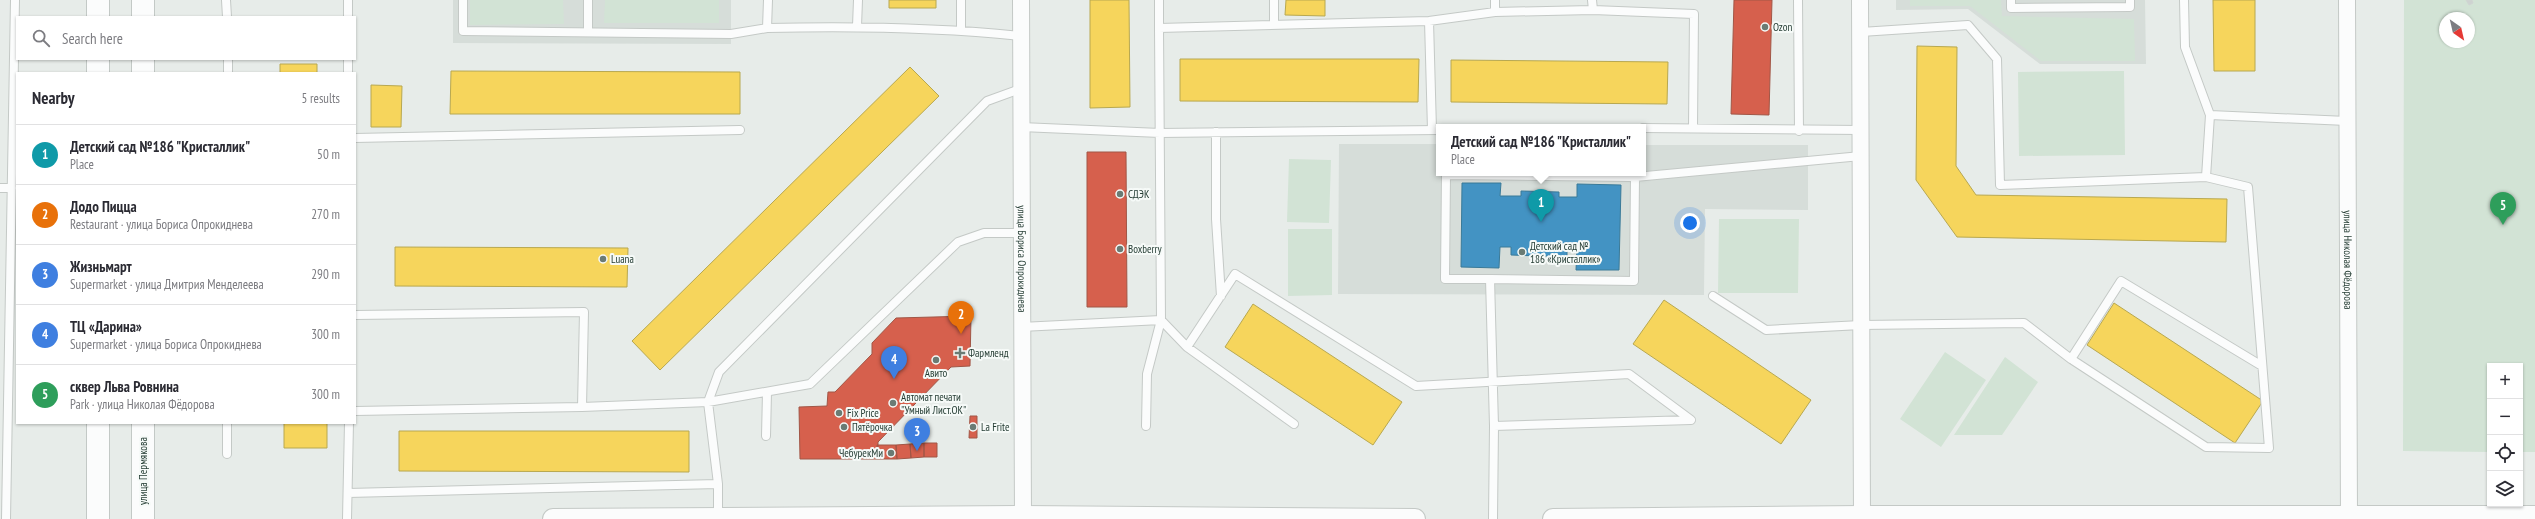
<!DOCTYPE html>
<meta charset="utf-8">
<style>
body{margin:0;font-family:"PT Sans Narrow",sans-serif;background:#f2f2f3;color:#2b2b33}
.controls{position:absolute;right:12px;bottom:12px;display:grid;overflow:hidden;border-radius:0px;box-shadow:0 1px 3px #0004}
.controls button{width:36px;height:36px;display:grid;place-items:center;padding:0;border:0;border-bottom:1px solid #e1e1e2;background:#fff;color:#2b2b33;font:20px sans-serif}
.compass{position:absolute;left:2439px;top:12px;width:36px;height:36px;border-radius:50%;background:#fff;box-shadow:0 1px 3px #0004;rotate:146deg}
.you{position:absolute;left:1690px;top:223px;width:14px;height:14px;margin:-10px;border:3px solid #fff;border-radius:50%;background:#1a73e8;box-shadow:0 0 0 6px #1a73e833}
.badge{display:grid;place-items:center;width:26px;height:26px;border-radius:50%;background:#b45309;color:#fff;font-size:13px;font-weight:700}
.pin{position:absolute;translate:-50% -33px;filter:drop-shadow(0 1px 2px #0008)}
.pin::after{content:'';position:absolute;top:21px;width:14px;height:12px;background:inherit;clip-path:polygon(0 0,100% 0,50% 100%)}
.popup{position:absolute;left:1436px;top:124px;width:210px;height:52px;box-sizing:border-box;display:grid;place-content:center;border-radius:0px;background:#fff;filter:drop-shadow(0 1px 3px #0005);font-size:13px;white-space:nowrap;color:#7c7c81}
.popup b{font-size:15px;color:#2b2b33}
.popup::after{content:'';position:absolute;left:50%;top:100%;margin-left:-8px;border:8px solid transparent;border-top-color:#fff}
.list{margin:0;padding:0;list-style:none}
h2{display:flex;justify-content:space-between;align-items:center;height:52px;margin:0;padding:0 16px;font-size:17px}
h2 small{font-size:13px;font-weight:400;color:#7c7c81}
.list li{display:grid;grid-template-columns:26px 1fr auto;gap:12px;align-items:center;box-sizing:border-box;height:60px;padding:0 16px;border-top:1px solid #e1e1e2}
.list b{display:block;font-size:15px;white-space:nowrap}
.list p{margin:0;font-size:13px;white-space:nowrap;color:#7c7c81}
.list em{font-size:13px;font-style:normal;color:#7c7c81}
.icon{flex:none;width:22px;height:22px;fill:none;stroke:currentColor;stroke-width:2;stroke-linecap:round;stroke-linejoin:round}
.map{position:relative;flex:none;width:2535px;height:519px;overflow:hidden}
.search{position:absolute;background:#fff;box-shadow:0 1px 3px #0004;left:16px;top:16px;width:340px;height:44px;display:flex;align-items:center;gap:10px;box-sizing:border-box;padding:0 14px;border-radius:0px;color:#7c7c81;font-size:15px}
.panel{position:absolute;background:#fff;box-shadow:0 1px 3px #0004;left:16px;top:72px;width:340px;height:352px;border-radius:0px}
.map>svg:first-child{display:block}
.built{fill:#d6ddd9}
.green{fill:#d2e3d5;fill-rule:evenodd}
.homes{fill:#f6d55c;stroke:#b8a850}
.shops{fill:#d6604d;stroke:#a15646}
.schools{fill:#4393c3;stroke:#3a7a98}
.building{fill:#ced3d1;stroke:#d0d5d2}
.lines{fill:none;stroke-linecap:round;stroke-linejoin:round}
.service-casing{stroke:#c4c9c6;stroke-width:10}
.minor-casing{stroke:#c4c9c6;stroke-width:18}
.tertiary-casing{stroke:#c4c9c6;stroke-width:22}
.secondary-casing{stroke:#c3c9c6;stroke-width:24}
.service{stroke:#fbfcfc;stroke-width:8}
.minor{stroke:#fbfcfc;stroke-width:16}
.tertiary{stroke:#fbfcfc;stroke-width:20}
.secondary{stroke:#fbfcfc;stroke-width:22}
.poi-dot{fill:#6a7b74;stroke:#f6faf8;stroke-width:1.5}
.labels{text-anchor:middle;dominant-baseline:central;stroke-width:4;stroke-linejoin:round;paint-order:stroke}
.poi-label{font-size:11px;fill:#263e35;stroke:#f6faf8;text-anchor:start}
.street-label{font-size:11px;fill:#263e35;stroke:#f6faf8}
</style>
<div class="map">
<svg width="2535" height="519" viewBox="0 0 2535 519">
<rect width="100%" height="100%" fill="#e7ece9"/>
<path class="built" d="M 453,0 L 731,0 L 731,44 L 453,43 Z
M 1896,0 L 2145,0 L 2146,64 L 2040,64 L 1968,9 L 1896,10 Z
M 1339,144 L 1439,144 L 1439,173 L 1643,173 L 1643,145 L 1808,145 L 1808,210 L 1705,209 L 1704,295 L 1338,294 Z"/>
<path class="green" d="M 470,0 L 563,0 L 564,24 L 470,25 Z
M 605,0 L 719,0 L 719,23 L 604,23 Z
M 1910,0 L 2001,0 L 2002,16 L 2134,19 L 2135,61 L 2041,61 L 1970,6 L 1910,6 Z
M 2404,0 L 2535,0 L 2535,452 L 2520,452 L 2520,366 L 2490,366 L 2490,452 L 2403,451 ZM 2445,18 L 2469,18 L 2469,42 L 2445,42 Z
M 2124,71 L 2125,155 L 2019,156 L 2018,72 Z
M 1289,159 L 1331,160 L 1329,223 L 1287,222 Z
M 1719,219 L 1799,219 L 1798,293 L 1718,293 Z
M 1288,229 L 1332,229 L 1332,295 L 1288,296 Z
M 1945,352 L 1986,380 L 1941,447 L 1900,419 Z
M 2005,357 L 2038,382 L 2002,435 L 1954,435 Z"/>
<path class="homes" d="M 889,0 L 936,0 L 936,8 L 889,8 Z
M 1090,0 L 1129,0 L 1130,107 L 1090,108 Z
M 1286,0 L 1325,0 L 1325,16 L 1285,15 Z
M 2213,0 L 2255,0 L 2255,71 L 2214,71 Z
M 1917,46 L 1957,47 L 1956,166 L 1976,195 L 2227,199 L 2226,242 L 1957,237 L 1916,180 Z
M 1180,59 L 1419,59 L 1418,102 L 1180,101 Z
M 1451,60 L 1668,62 L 1667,104 L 1451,102 Z
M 280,64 L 317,64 L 317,73 L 280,73 Z
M 910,67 L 939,96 L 660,370 L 632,341 Z
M 451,71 L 740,72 L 740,114 L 450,114 Z
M 371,85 L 402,86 L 401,127 L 371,127 Z
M 395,247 L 628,248 L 627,287 L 395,286 Z
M 1664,300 L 1811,400 L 1781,444 L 1633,344 Z
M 2114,303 L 2263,401 L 2235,443 L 2087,345 Z
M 1253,304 L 1402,402 L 1373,445 L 1225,347 Z
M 284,423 L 327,423 L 327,448 L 284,448 Z
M 399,431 L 689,431 L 689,472 L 399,471 Z"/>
<path class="shops" d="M 1734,0 L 1772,0 L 1769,115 L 1731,114 Z
M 1087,152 L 1126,152 L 1127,307 L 1087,307 Z
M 971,316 L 970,366 L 951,367 L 878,442 L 878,459 L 800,459 L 799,407 L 827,406 L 828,392 L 835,392 L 872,354 L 872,343 L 896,318 Z
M 970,416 L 977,416 L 977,438 L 969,438 Z
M 924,443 L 924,457 L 911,458 L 910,444 Z
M 924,443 L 937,443 L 937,457 L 924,457 Z
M 910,444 L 911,458 L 897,459 L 896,445 Z
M 877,445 L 896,445 L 897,459 L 878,459 Z"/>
<path class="schools" d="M 1462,183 L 1501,183 L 1500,196 L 1521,196 L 1521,191 L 1559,192 L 1559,197 L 1577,197 L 1577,184 L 1621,185 L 1619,270 L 1576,270 L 1577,248 L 1567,248 L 1567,256 L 1538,256 L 1511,255 L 1511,247 L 1500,247 L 1499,268 L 1461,267 Z"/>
<path class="building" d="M 2466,0 L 2472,0 L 2473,3 L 2469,5 Z"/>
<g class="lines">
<defs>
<path id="service" d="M 226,0 L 227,17
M 463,0 L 463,31 L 731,34 L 767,28 L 768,0
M 588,0 L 588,32
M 961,0 L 961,30
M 1495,0 L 1495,12
M 1592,0 L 1593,10
M 1798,0 L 1799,131
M 2011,0 L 2011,8 L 2130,7 L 2130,0
M 2184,0 L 2185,47 L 2210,115 L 2206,177 L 2248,187 L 2269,448 L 2206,447 L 2071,359 L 2121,281 L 2262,366
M 348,17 L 348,0
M 1429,21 L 1432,130
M 1274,25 L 1274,0
M 857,26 L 858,0
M 767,28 C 852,26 936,27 1020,36
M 1159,28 L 1159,0
M 1861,32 L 1968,25 L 1997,59 L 2000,185 L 2206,177
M 228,73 L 228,59
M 348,73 L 348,59
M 2210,115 L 2347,121
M 1021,127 L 1160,133 L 1439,130
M 1643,128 L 1861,130
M 1216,132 L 1216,219 L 1221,296
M 355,138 L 740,130
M 1635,177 L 1861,156
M 0,188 L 12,188
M 1713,296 L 1766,330 L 1861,325 L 2024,323 L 2071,359
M 355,315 L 584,312 L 582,407
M 1021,327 L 1161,320 L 1187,347
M 355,411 L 582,407 L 708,402 L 810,384 L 958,242 L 984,233 L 1021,233
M 1294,424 L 1187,347 L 1235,274 L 1416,386 L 1629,374 L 1691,420 L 1494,426 L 1490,279 L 1445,279 L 1446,175 L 1635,177 L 1634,281 L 1490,279
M 1146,426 L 1147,374 L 1161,320 L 1159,28 L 1429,21 L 1495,12 L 1593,10 L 1694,14 L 1693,128
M 766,436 L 767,392
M 227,454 L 227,423
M 348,493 L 718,484
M 718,517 L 718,484 L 708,402 L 719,372 L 987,101 L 1020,89
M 6,519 L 15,0
M 347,519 L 349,423
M 1493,519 L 1494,426"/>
<g id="minor">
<path id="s1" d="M 1021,0 L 1023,519"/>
<path d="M 1860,0 L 1862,516"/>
<path id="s2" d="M 2347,0 L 2349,517"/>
</g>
<path id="tertiary" d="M 553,519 L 1023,516 L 1415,519
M 1553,519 L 1862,516 L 2535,516"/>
<path id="secondary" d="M 98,0 L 98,17
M 143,0 L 143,17
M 98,59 L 98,73
M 143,59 L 143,73
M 98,423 L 98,519
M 143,519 L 143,423"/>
</defs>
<use href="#service" class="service-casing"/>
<use href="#minor" class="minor-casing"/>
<use href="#tertiary" class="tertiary-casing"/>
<use href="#secondary" class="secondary-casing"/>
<use href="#service" class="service"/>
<use href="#minor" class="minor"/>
<use href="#tertiary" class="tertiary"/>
<use href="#secondary" class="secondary"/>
</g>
<g class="poi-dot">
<circle cx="1765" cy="27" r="4"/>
<circle cx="1120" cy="194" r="4"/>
<circle cx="1120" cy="249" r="4"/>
<circle cx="1522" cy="252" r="4"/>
<circle cx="603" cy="259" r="4"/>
<path d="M958 347h4v4h4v4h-4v4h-4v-4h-4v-4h4z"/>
<circle cx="936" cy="360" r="4"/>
<circle cx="893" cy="403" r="4"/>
<circle cx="839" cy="413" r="4"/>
<circle cx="844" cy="427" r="4"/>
<circle cx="973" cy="427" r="4"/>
<circle cx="891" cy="453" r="4"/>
</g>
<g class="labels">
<g class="poi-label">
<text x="1773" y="27">Ozon</text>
<text x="1128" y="194">СДЭК</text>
<text x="1530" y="246">Детский сад №<tspan x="1530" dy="13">186 «Кристаллик»</tspan></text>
<text x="1128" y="249">Boxberry</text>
<text x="611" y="259">Luana</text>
<text x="968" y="353">Фармленд</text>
<text x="936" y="373" text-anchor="middle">Авито</text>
<text x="901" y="397">Автомат печати<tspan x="901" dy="13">"Умный Лист.ОК"</tspan></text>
<text x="847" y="413">Fix Price</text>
<text x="852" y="427">Пятёрочка</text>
<text x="981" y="427">La Frite</text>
<text x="883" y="453" text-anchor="end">ЧебурекМи</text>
</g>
<g class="street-label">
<text stroke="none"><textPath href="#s1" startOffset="259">улица Бориса Опрокиднева</textPath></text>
<text stroke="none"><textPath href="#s2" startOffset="260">улица Николая Фёдорова</textPath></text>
<text transform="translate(143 471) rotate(-90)">улица Пермякова</text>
</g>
</g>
</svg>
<div class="controls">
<button>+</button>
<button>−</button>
<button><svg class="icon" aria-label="locate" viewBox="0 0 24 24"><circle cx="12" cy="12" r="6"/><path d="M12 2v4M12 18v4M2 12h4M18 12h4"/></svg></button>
<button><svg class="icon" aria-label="layers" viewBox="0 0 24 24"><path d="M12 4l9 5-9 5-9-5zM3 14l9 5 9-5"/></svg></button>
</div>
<svg class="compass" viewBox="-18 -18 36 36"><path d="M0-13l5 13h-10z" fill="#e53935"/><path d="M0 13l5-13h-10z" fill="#7c7c81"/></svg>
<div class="you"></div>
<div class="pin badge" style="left:1541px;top:222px;background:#0f9aa8">1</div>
<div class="popup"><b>Детский сад №186 &quot;Кристаллик&quot;</b>Place</div>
<div class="pin badge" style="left:961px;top:334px;background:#e8710a">2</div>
<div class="pin badge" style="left:917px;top:451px;background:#3f7fe0">3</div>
<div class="pin badge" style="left:894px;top:379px;background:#3f7fe0">4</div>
<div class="pin badge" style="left:2503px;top:225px;background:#2e9e5b">5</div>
<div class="search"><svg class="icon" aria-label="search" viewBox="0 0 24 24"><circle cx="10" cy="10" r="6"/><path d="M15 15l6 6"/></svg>Search here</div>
<section class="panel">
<h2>Nearby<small>5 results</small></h2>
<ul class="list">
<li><span class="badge" style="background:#0f9aa8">1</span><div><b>Детский сад №186 &quot;Кристаллик&quot;</b><p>Place</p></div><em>50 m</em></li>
<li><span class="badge" style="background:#e8710a">2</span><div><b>Додо Пицца</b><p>Restaurant · улица Бориса Опрокиднева</p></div><em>270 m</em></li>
<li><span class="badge" style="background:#3f7fe0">3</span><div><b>Жизньмарт</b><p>Supermarket · улица Дмитрия Менделеева</p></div><em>290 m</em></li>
<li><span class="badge" style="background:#3f7fe0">4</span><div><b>ТЦ «Дарина»</b><p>Supermarket · улица Бориса Опрокиднева</p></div><em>300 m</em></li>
<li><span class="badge" style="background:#2e9e5b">5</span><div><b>сквер Льва Ровнина</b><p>Park · улица Николая Фёдорова</p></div><em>300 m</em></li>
</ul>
</section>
</div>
